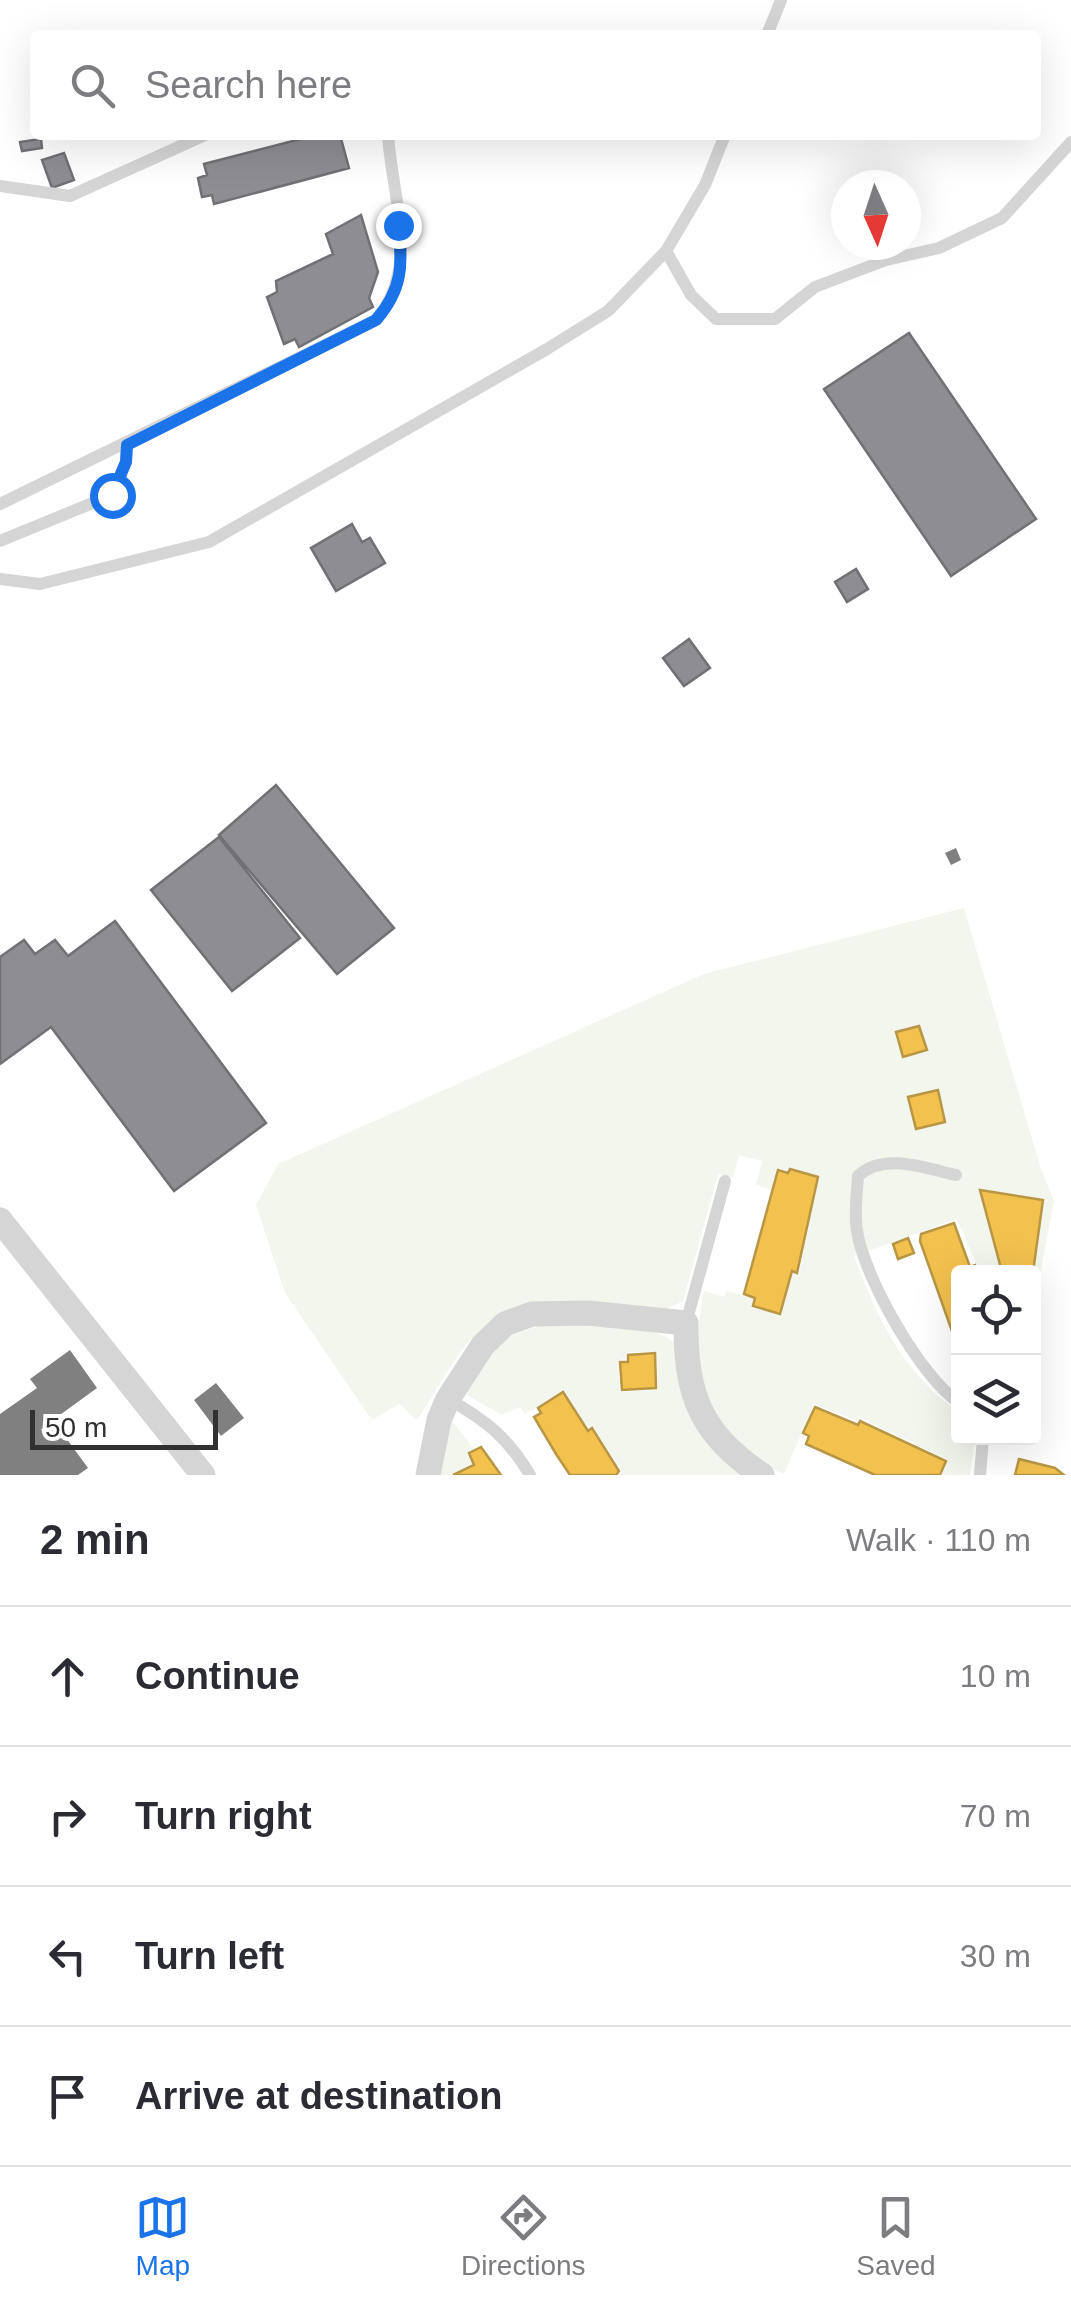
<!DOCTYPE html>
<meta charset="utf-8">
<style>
body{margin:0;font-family:Arial,sans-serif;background:#f2f2f3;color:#2b2b33}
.controls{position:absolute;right:30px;bottom:30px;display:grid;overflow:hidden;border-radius:10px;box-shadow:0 10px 40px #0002}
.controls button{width:90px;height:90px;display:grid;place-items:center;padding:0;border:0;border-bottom:2px solid #e1e1e2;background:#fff;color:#2b2b33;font:50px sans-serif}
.compass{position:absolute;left:831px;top:170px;width:90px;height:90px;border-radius:50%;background:#fff;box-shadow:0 10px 40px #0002;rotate:177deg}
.scale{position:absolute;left:30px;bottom:25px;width:188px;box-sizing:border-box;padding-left:10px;border:5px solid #313131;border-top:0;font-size:28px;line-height:35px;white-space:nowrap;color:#313131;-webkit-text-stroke:8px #fff;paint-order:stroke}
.stop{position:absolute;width:30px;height:30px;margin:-22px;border:8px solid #1a73e8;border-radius:50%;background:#fff}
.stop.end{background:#1a73e8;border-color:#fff;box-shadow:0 2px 10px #0008}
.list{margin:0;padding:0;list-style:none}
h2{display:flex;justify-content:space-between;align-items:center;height:130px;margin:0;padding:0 40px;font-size:42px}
h2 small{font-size:32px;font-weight:400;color:#7c7c81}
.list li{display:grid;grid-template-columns:65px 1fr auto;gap:30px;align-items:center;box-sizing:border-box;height:140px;padding:0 40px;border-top:2px solid #e1e1e2}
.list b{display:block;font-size:38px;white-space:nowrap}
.list em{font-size:32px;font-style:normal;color:#7c7c81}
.icon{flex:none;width:55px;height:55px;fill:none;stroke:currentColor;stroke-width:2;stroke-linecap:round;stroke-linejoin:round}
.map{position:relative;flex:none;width:1071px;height:1475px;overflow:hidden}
.search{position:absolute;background:#fff;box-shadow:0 10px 40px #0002;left:30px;right:30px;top:30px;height:110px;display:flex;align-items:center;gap:25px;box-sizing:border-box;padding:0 35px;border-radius:10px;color:#7c7c81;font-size:38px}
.sheet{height:690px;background:#fff}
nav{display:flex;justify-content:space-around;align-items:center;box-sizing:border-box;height:140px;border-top:2px solid #e1e1e2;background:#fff;font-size:28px;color:#7c7c81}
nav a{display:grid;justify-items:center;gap:5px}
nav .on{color:#1a73e8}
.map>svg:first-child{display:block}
.green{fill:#f2f6ed;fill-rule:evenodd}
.homes{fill:#f2c14e;stroke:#b89645;stroke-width:2.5}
.industry{fill:#8d8d92;stroke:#717175;stroke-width:2.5}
.building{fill:#808080}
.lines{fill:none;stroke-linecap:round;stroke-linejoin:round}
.service{stroke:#d5d5d5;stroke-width:12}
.minor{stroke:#d5d5d5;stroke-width:25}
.route{stroke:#1a73e8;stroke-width:12}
</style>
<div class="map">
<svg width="1071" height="1475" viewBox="0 0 1071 1475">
<rect width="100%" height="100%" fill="#fff"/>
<path class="green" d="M 964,908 L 1041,1169 L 1054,1201 L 1034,1306 L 1034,1272 L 980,1272 L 957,1219 L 854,1256 C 876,1316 904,1375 958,1411 L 958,1438 L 975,1438 L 970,1475 L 942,1475 L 948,1460 L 859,1417 L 857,1421 L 814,1404 L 784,1474 C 707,1443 687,1366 704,1291 L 724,1297 L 727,1291 L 754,1298 L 752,1307 L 781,1314 L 793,1272 L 799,1274 L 819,1177 L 778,1169 L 772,1190 L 756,1185 L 762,1161 L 739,1155 L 733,1178 L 718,1174 L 683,1301 L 661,1312 C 603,1307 527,1286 480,1330 C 455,1353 437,1391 417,1420 L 399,1404 L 372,1420 L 285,1293 L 256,1205 L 278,1164 L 704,974 Z
M 555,1324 C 592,1326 646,1319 676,1344 C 682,1400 696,1441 743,1475 L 618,1475 L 622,1471 L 593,1427 L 588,1429 L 563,1391 L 525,1414 L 520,1407 L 502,1415 L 467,1395 C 475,1351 515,1327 555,1324 ZM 626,1352 L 656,1352 L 658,1390 L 620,1392 L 618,1360 L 626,1359 Z
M 447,1415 L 474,1449 L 467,1453 L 473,1464 L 450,1475 L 437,1475 Z"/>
<path class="homes" d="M 919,1026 L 927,1050 L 903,1057 L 896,1032 Z
M 938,1090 L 945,1122 L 916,1129 L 908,1097 Z
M 790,1169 L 818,1177 L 797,1273 L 792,1271 L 780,1314 L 753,1306 L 755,1298 L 744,1294 L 778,1170 L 788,1173 Z
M 980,1190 L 1043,1200 L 1033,1272 L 1002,1272 Z
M 954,1223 L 970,1267 L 975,1265 L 978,1272 L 958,1272 L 958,1348 L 920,1241 L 921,1234 Z
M 908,1238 L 914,1253 L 898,1259 L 893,1244 Z
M 655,1353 L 656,1388 L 622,1390 L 620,1362 L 628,1362 L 628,1355 Z
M 563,1392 L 588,1431 L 592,1428 L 619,1471 L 616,1475 L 570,1475 L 556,1454 L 534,1417 L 541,1413 L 538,1408 Z
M 815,1407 L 858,1425 L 860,1421 L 946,1461 L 940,1475 L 875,1475 L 806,1444 L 809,1436 L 803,1433 Z
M 481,1447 L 501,1475 L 453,1475 L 474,1465 L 469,1453 Z
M 1019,1459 L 1055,1468 L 1064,1475 L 1015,1475 Z"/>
<path class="industry" d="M 316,135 L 340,135 L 349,168 L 214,204 L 212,195 L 202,197 L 198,178 L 207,175 L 204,164 Z
M 41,139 L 42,148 L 22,151 L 20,142 Z
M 64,153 L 74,180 L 52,188 L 42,160 Z
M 361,215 L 378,272 L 369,298 L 373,307 L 299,347 L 295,339 L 284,344 L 267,297 L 277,292 L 276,281 L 333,254 L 326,234 Z
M 909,333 L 1036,519 L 951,576 L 824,389 Z
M 352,524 L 362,542 L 370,538 L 385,563 L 336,591 L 311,548 Z
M 856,569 L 868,589 L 847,602 L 835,582 Z
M 689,639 L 710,668 L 684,686 L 663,658 Z
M 276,785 L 394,928 L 337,974 L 219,835 Z
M 219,837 L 300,938 L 232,991 L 151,890 Z
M 115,921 L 266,1123 L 174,1191 L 51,1027 L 0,1064 L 0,957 L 24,940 L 35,954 L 55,940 L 68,956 Z"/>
<path class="building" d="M 956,848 L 961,860 L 951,865 L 945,853 Z
M 70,1350 L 97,1388 L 53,1420 L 88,1468 L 78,1475 L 0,1475 L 0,1414 L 37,1388 L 30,1379 Z
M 216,1383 L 244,1418 L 221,1436 L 194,1400 Z"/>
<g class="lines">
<path class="service" d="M 767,35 L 781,0
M 0,186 L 70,196 L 205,135
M 666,251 L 691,295 L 716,319 L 775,319 L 815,287 L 886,260 L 939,248 L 1002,218 L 1071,142
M 0,504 L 376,320 C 421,267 392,198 388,135
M 0,541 L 112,495 L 126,462 L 127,445
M 0,579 L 40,584 L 209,542 L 547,349 L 608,311 L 666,251 L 705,185 L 725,135
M 956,1175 C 925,1168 883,1152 858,1176 C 857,1194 854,1213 857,1231 C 864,1277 920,1376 958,1402
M 686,1323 L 725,1181
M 448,1399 C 486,1420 508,1438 530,1475
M 980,1475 L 983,1438"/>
<path class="minor" d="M 0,1220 L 203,1475
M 428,1475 L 439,1420 L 448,1399 L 483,1345 L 505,1324 L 532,1314 L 588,1313 L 686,1323 C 685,1394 701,1435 762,1475"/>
</g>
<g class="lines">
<path class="route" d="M 112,495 L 126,462 L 127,445 L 376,320 C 403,289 403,264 398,225"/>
</g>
</svg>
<div class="controls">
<button><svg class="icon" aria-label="locate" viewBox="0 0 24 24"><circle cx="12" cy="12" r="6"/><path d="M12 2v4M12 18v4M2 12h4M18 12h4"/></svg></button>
<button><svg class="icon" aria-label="layers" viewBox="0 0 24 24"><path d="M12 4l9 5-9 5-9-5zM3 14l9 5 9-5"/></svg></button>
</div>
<svg class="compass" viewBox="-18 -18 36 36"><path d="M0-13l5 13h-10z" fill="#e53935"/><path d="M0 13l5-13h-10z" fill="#7c7c81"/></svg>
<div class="scale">50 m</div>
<div class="stop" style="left:112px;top:495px"></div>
<div class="stop end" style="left:398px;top:225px"></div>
<div class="search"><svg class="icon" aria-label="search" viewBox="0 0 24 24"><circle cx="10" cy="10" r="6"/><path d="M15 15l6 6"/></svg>Search here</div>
</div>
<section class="sheet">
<h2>2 min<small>Walk · 110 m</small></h2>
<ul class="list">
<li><svg class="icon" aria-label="ahead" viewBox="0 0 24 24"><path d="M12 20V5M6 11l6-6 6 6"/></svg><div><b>Continue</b></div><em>10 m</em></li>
<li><svg class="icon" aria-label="right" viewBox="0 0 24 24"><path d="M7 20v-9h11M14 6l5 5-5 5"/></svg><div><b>Turn right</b></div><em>70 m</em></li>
<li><svg class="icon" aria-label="left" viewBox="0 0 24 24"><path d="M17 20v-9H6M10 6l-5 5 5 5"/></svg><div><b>Turn left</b></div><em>30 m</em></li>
<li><svg class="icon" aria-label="arrive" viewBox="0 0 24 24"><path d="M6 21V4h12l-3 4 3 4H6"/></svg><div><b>Arrive at destination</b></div></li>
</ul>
</section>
<nav>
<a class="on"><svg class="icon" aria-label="map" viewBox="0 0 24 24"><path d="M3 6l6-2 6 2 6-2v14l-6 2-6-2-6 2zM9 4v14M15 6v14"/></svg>Map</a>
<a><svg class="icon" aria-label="directions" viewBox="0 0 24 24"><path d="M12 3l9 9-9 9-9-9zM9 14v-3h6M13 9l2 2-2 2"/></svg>Directions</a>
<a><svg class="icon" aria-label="saved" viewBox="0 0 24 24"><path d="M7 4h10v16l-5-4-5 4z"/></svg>Saved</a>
</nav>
